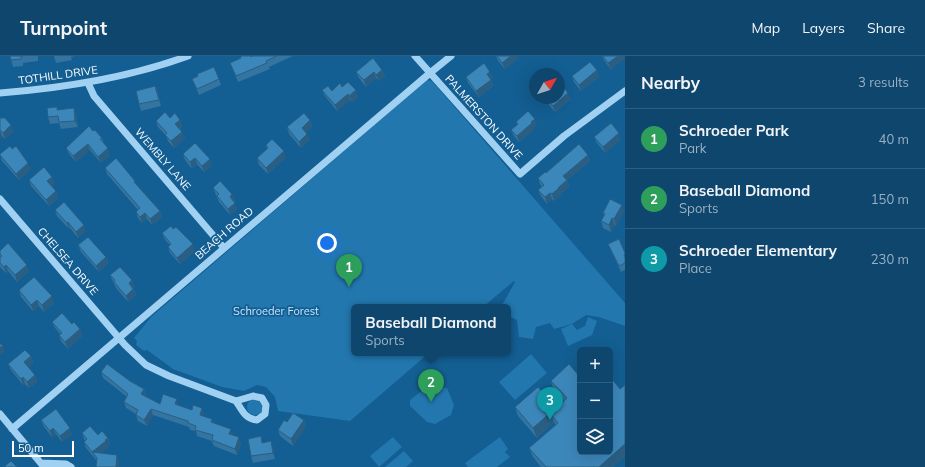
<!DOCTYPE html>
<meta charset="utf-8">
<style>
body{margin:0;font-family:Mulish,sans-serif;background:#1c5076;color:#f1f3f6}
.controls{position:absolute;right:12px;bottom:12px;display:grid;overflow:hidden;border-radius:6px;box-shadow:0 4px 16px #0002}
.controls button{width:36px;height:36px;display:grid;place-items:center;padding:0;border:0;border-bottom:1px solid #2e5e81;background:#0e466e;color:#f1f3f6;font:20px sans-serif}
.compass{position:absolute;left:529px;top:12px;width:36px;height:36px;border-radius:50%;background:#0e466e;box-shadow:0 4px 16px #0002;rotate:51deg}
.scale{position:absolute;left:12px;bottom:10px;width:62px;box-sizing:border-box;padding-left:4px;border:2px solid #fff;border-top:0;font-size:11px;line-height:14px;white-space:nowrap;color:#fff;-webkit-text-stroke:3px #135e92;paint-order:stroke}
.you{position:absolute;left:327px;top:187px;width:14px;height:14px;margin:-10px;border:3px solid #fff;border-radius:50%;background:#1a73e8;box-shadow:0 0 0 6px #1a73e833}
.badge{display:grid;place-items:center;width:26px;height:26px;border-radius:50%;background:#ffb960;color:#fff;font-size:13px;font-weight:700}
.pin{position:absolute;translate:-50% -33px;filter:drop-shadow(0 1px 2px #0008)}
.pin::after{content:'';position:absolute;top:21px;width:14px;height:12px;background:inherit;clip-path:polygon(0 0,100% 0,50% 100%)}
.popup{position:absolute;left:351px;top:248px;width:160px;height:52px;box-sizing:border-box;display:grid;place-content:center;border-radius:6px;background:#0e466e;filter:drop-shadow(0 1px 3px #0005);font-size:13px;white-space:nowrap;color:#9bb1c2}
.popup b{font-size:15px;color:#f1f3f6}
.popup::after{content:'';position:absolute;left:50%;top:100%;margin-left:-8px;border:8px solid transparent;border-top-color:#0e466e}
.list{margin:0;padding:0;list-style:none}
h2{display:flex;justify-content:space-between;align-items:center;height:52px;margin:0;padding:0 16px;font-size:17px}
h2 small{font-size:13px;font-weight:400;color:#9bb1c2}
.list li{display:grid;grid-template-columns:26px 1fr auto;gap:12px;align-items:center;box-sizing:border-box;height:60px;padding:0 16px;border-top:1px solid #2e5e81}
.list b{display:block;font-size:15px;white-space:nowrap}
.list p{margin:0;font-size:13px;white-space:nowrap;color:#9bb1c2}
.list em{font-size:13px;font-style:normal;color:#9bb1c2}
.icon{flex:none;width:22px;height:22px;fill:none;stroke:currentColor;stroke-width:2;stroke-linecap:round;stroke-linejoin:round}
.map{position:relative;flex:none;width:625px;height:411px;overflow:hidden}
header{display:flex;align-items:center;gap:24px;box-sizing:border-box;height:56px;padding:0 20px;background:#0e466e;border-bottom:1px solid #2e5e81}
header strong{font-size:19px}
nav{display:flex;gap:22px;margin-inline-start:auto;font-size:14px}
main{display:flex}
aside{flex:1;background:#0e466e}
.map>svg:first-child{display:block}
.green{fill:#2277af}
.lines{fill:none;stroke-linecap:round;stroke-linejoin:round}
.minor{stroke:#a0d1f2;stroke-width:7}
.wall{fill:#3474a0}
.shaded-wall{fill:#2a5e82}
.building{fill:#3c87ba;stroke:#2a5e82}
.labels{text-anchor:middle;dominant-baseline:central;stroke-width:3.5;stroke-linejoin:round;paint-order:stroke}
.street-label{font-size:11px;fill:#fff;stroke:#135e92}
.park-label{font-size:11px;fill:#c7e7fd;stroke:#135e92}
</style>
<header>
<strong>Turnpoint</strong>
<nav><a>Map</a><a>Layers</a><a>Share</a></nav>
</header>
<main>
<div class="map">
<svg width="625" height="411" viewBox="0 0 625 411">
<rect width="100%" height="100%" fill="#135e92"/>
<path class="green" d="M 427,24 L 432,25 L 625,247 L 625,270 L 599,261 L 586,259 L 572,268 L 577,274 L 585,270 L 588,261 L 597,265 L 592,279 L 568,290 L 561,273 L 572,268 L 554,273 L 550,267 L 536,271 L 533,283 L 519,281 L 517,264 L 508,260 L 508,251 L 501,251 L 515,226 L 514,225 L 483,251 L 354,251 L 354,297 L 429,297 L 350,365 L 278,355 L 275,341 L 266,331 L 257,329 L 244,335 L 222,331 L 173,313 L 147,294 L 144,295 L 136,289 L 137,285 L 134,282 L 151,261 Z
M 531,298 L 547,317 L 515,344 L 499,326 Z
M 429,329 L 447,332 L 454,349 L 451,359 L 435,368 L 427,366 L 410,350 L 410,344 Z
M247 351a8 8 0 1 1 16 0a8 8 0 1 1-16 0Z
M 393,381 L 402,391 L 379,411 L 370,400 Z
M 500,381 L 508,393 L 505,396 L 510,401 L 497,411 L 468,411 L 465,407 Z
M 404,395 L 413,405 L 406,411 L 385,411 Z"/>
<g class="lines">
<path class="minor" d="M 415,0 L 520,118 L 564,80 L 625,35
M 88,27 L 94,40 L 224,192
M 0,37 C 64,32 128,22 188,0
M 0,143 L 125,289 L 146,309 L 169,320 L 236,345 L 253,340 L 262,342 L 266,349 L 265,358 L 257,364 C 245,363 242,354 236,345
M 0,358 L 44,411
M 12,373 L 430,17 L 451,0
M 41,407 L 66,408 L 71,411"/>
</g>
<path class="wall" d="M 10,0 L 38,0 L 38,5 L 23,7 L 23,10 L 13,11 L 11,4 Z
M 54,0 L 75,0 L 71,1 L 72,4 L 56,7 Z
M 253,0 L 293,0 L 269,11 L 270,13 L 238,26 L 230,7 Z
M 496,0 L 516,0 L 518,3 L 505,13 L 498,5 Z
M 602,0 L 625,0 L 611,14 L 604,4 Z
M 382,14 L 385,20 L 379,25 L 376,22 L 366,31 L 359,22 L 356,16 Z
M 597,14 L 599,21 L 581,35 L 574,26 L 572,20 Z
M 466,21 L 493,22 L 491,23 L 493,30 L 479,41 L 468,27 Z
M 192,23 L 219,23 L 221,29 L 199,39 Z
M 155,30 L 158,36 L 161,50 L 141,55 L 139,48 Z
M 342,31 L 358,41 L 352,46 L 350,44 L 337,55 L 325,40 L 322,34 L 332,35 Z
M 547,43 L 571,43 L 555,56 L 549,49 Z
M 57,51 L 58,54 L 74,52 L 76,58 L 78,71 L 61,73 L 59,67 L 50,68 L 48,61 Z
M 0,62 L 11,69 L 13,76 L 5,83 L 2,80 L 0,82 Z
M 170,62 L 180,64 L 182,70 L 180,73 L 185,82 L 174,92 L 168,85 L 166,80 L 158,71 L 156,65 Z
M 310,64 L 312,71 L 306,76 L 310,84 L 301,92 L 289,78 L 287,71 Z
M 516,66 L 537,69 L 533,72 L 534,74 L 519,86 L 514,80 L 511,74 L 517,69 Z
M 93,75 L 102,82 L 104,88 L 110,99 L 101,107 L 90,94 L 76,106 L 69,98 L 66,92 Z
M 594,81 L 621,83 L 605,97 L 597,87 Z
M 266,89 L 286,101 L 268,118 L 259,109 L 257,102 L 267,93 Z
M 0,98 L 31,113 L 19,124 L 2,105 Z
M 183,98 L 212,109 L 204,116 L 197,108 L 192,113 L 185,104 Z
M 588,99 L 590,105 L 567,124 L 569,130 L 561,138 L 561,139 L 554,145 L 552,143 L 547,148 L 541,140 L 538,134 L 542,131 L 540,128 L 538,122 Z
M 105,112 L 135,125 L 136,128 L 160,155 L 162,161 L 152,169 L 147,163 L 142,167 L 138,162 L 136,156 L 138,154 L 107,118 Z
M 52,121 L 55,127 L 51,130 L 56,135 L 58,142 L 49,150 L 31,130 L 29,124 Z
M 213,132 L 232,138 L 235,145 L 234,146 L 237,153 L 230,159 L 219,146 Z
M 55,154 L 86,175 L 78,182 L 70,172 L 69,173 L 57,160 Z
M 624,155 L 616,170 L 615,169 L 611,176 L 603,172 L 601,165 L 604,160 L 603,157 Z
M 162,177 L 195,195 L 180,208 L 170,197 L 168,191 L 170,189 L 165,184 Z
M 608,188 L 625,197 L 625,214 L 621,216 Z
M 78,189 L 106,201 L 108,207 L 99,216 L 81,196 Z
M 0,195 L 29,215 L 17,226 L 8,215 L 6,217 L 0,211 Z
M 110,219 L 132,224 L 134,231 L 133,232 L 136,239 L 128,246 L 116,232 Z
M 19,234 L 54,247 L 44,256 L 39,250 L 33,255 L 21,241 Z
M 52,266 L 72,268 L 80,273 L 82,280 L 68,293 L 61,285 L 59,279 L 60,278 L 55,272 Z
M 31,300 L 33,307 L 28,311 L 35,319 L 37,326 L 29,332 L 25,328 L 23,329 L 11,314 L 8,308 Z
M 569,308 L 580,396 L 620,333 L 625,329 L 625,401 L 613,411 L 541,411 L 533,401 L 529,392 L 556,369 L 554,366 L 537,382 L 518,360 L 515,351 L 556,352 L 564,345 L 554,334 L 551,325 Z
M 101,316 L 130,325 L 144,333 L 146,339 L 145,340 L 160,348 L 179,350 L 204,358 L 203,360 L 212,363 L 213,367 L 234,379 L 241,388 L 237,399 L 214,390 L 212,385 L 197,380 L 196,375 L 190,374 L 189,371 L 153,359 L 147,370 L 138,365 L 136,359 L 136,358 L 126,352 L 124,346 L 127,341 L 103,322 Z
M 41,364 L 72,378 L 62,386 L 56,378 L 52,381 L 44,371 Z
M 304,364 L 306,370 L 293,390 L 280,380 L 278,374 L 287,366 Z
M 82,377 L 98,379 L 108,382 L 110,388 L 108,390 L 108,391 L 101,397 L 119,405 L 119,411 L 96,411 L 97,405 L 86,392 L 84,386 L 86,385 L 84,383 Z
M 263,386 L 273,391 L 275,403 L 253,407 L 251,400 Z"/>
<path class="shaded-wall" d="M 511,0 L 516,0 L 518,3 L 505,13 L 502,7 Z
M 618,0 L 625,0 L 625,3 L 611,14 L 608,7 Z
M 382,14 L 385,20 L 379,25 L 376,19 Z
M 597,14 L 599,21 L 581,35 L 579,29 Z
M 374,16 L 376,22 L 366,31 L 364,24 Z
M 490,16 L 493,22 L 489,25 L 487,18 Z
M 491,24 L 493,30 L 479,41 L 476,35 Z
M 155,30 L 158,36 L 161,50 L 159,44 Z
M 356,34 L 358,41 L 352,46 L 349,40 Z
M 568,37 L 571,43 L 555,56 L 553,50 Z
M 348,38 L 350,44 L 337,55 L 335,49 Z
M 74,52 L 76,58 L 78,71 L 75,65 Z
M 535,63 L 537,69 L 533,72 L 534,74 L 519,86 L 517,80 Z
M 180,64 L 182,70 L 178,74 L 175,68 Z
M 310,64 L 312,71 L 304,78 L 302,72 Z
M 11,69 L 13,76 L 5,83 L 3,77 Z
M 0,74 L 2,80 L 0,82 Z
M 182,76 L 185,82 L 174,92 L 171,85 Z
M 619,77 L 621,83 L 605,97 L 603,91 Z
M 307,78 L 310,84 L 301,92 L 299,86 Z
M 88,88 L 90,94 L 76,106 L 73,100 Z
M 108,92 L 110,99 L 101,107 L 98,101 Z
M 284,95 L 286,101 L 268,118 L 266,112 Z
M 588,99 L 590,105 L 567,124 L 569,130 L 561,138 L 561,139 L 554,145 L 552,138 L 558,132 L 563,120 Z
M 195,102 L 197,108 L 192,113 L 190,106 Z
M 210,103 L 212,109 L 204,116 L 202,110 Z
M 28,107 L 31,113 L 19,124 L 16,118 Z
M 52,121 L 55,127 L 49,132 L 47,125 Z
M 56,135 L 58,142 L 49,150 L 46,144 Z
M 550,137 L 552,143 L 547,148 L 545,141 Z
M 232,138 L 235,145 L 232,147 L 230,141 Z
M 235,147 L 237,153 L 230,159 L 228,153 Z
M 622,149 L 624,155 L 616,170 L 614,163 Z
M 160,155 L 162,161 L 152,169 L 150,163 Z
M 145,157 L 147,163 L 142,167 L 140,161 Z
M 612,162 L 615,169 L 611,176 L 609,169 Z
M 68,166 L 70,172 L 69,173 L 67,167 Z
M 84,169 L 86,175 L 78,182 L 76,176 Z
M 193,188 L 195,195 L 180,208 L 177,202 Z
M 106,201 L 108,207 L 99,216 L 96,210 Z
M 6,209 L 8,215 L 6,217 L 4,211 Z
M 27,209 L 29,215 L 17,226 L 15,219 Z
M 132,224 L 134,231 L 131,233 L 129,227 Z
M 133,233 L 136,239 L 128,246 L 126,240 Z
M 52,240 L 54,247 L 44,256 L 42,249 Z
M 37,244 L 39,250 L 33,255 L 31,249 Z
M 80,273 L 82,280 L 68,293 L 65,286 Z
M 3,290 L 5,296 L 0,300 L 0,292 Z
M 31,300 L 33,307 L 26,312 L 24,306 Z
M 35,319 L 37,326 L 29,332 L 27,326 Z
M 23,321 L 25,328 L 23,329 L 21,323 Z
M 144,333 L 146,339 L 143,344 L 141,338 Z
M 177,343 L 179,349 L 175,348 Z
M 202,352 L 204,358 L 202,365 L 200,359 Z
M 151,353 L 153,359 L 147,370 L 144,364 Z
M 550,357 L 554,366 L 537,382 L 533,372 Z
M 304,364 L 306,370 L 293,390 L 291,383 Z
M 53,372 L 56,378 L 52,381 L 50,375 Z
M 70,372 L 72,378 L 62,386 L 60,380 Z
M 231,373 L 234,379 L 232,384 L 229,378 Z
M 239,381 L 241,388 L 237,399 L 235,393 Z
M 108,382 L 110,388 L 108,390 L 108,391 L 96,401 L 92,396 Z
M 271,385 L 273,391 L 275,403 L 273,397 Z
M 625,388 L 625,401 L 613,411 L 599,411 Z
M 117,399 L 119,405 L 119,411 L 116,411 Z"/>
<path class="building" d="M 10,0 L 23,0 L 21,0 L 21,3 L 11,4 Z
M 242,0 L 251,0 L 251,1 L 253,0 L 277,0 L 266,5 L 267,7 L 236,20 L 230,7 L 241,2 L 240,1 Z
M 497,0 L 511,0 L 502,7 Z
M 603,0 L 618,0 L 608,7 Z
M 373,2 L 382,14 L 376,19 L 374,16 L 364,24 L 356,16 Z
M 590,6 L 597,14 L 579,29 L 572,20 Z
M 484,7 L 490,16 L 487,18 L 491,24 L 476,35 L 466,21 Z
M 214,11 L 219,23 L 197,33 L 192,23 L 198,20 L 197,18 Z
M 559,25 L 568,37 L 553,50 L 547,43 L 548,42 L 559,42 Z
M 348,26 L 356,34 L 349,40 L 348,38 L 335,49 L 322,34 L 328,30 L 332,35 L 340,27 L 342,31 Z
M 155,30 L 159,44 L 139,48 L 136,35 Z
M 57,51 L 57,54 L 74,52 L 75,65 L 59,66 L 58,60 L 48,61 L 47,52 Z
M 528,55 L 535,63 L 531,66 L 532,67 L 517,80 L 511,74 L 518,68 L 516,66 Z
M 165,56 L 170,62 L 175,57 L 180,64 L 175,68 L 182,76 L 171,85 L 165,79 L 167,77 L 156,65 Z
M 304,57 L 310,64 L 302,72 L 307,78 L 299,86 L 287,71 Z
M 0,62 L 5,62 L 11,69 L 3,77 L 0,74 Z
M 611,67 L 619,77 L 603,91 L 594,81 Z
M 89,70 L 93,75 L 95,74 L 102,82 L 100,83 L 108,92 L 98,101 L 88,88 L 73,100 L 66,92 Z
M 272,83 L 284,95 L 266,112 L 257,102 L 268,92 L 266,89 Z
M 195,87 L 210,103 L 202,110 L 195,102 L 190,106 L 183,98 Z
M 579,88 L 588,99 L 563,120 L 567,124 L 558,132 L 559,132 L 552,138 L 550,137 L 545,141 L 538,134 L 544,129 L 538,122 L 545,116 L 546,117 Z
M 10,90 L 12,93 L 16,90 L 28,107 L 16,118 L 0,99 L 0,98 Z
M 116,102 L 135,125 L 134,126 L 160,155 L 150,163 L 145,157 L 140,161 L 136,156 L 140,152 L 105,112 Z
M 44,111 L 52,121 L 47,125 L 56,135 L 46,144 L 29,124 Z
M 220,125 L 232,138 L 230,141 L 235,147 L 228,153 L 217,140 L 219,138 L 213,132 Z
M 610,143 L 622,149 L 614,163 L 612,162 L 609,169 L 601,165 L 605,158 L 603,157 Z
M 64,146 L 84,169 L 76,176 L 68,166 L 67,167 L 55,154 Z
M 171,170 L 173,173 L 176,171 L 193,188 L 177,202 L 168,191 L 171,188 L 162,177 Z
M 88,181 L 106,201 L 96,210 L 78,189 Z
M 619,183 L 625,197 L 625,198 L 624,199 L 625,201 L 625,207 L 619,210 L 608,188 Z
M 8,187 L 27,209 L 15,219 L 6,209 L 4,211 L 0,207 L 0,202 L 2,200 L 0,198 L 0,195 Z
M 120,211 L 132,224 L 129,227 L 133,233 L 126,240 L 114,226 L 115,224 L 110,219 Z
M 34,221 L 52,240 L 42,249 L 37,244 L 31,249 L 19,234 Z
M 62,257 L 72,268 L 74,266 L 80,273 L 65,286 L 59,279 L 62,277 L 52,266 Z
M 0,287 L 3,290 L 0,292 Z
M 25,294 L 31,300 L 24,306 L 35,319 L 27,326 L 23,321 L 21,323 L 8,308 Z
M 107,308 L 130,325 L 144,333 L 141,338 L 160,348 L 163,338 L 177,343 L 175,348 L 192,354 L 193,349 L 202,352 L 200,359 L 212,363 L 211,366 L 231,373 L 229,378 L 239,381 L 235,393 L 212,384 L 213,379 L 195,374 L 196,370 L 188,367 L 188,365 L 151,353 L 144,364 L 136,359 L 138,354 L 124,346 L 128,338 L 101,316 Z
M 569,308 L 580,321 L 580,396 L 610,396 L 610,322 L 611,322 L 620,333 L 625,329 L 625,388 L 599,411 L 546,411 L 529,392 L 558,367 L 550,357 L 533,372 L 515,351 L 538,331 L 556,352 L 567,342 L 551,325 Z
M 56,353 L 70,372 L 60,380 L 53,372 L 50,375 L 41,364 Z
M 293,357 L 304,364 L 291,383 L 278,374 L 284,364 L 287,366 Z
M 90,370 L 98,379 L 102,375 L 108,382 L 105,384 L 106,385 L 92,396 L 117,399 L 116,411 L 96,411 L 97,402 L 84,386 L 87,383 L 82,377 Z
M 261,380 L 262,387 L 271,385 L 273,397 L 251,400 L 248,383 Z
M 11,405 L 17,411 L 6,411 L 5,410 Z"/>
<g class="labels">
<g class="street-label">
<text transform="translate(58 19) rotate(-8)">TOTHILL DRIVE</text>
<text transform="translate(484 61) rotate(48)">PALMERSTON DRIVE</text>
<text transform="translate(163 103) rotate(49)">WEMBLY LANE</text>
<text transform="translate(224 177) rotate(-41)">BEACH ROAD</text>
<text transform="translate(68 205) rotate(49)">CHELSEA DRIVE</text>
</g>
<g class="park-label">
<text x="276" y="255">Schroeder Forest</text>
</g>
</g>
</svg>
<div class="controls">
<button>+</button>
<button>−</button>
<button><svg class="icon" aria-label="layers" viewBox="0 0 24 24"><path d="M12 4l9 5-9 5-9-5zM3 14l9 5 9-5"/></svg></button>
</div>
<svg class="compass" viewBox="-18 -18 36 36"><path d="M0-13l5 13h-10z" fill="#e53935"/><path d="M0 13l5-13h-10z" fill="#9bb1c2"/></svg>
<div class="scale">50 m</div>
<div class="you"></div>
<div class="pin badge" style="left:349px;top:231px;background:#2e9e5b">1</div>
<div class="pin badge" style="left:431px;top:346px;background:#2e9e5b">2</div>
<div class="popup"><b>Baseball Diamond</b>Sports</div>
<div class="pin badge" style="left:550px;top:364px;background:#0f9aa8">3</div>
</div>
<aside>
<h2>Nearby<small>3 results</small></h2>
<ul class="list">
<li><span class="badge" style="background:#2e9e5b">1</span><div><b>Schroeder Park</b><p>Park</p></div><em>40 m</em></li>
<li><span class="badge" style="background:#2e9e5b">2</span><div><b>Baseball Diamond</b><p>Sports</p></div><em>150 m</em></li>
<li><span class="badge" style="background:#0f9aa8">3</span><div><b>Schroeder Elementary</b><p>Place</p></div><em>230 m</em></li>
</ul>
</aside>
</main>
